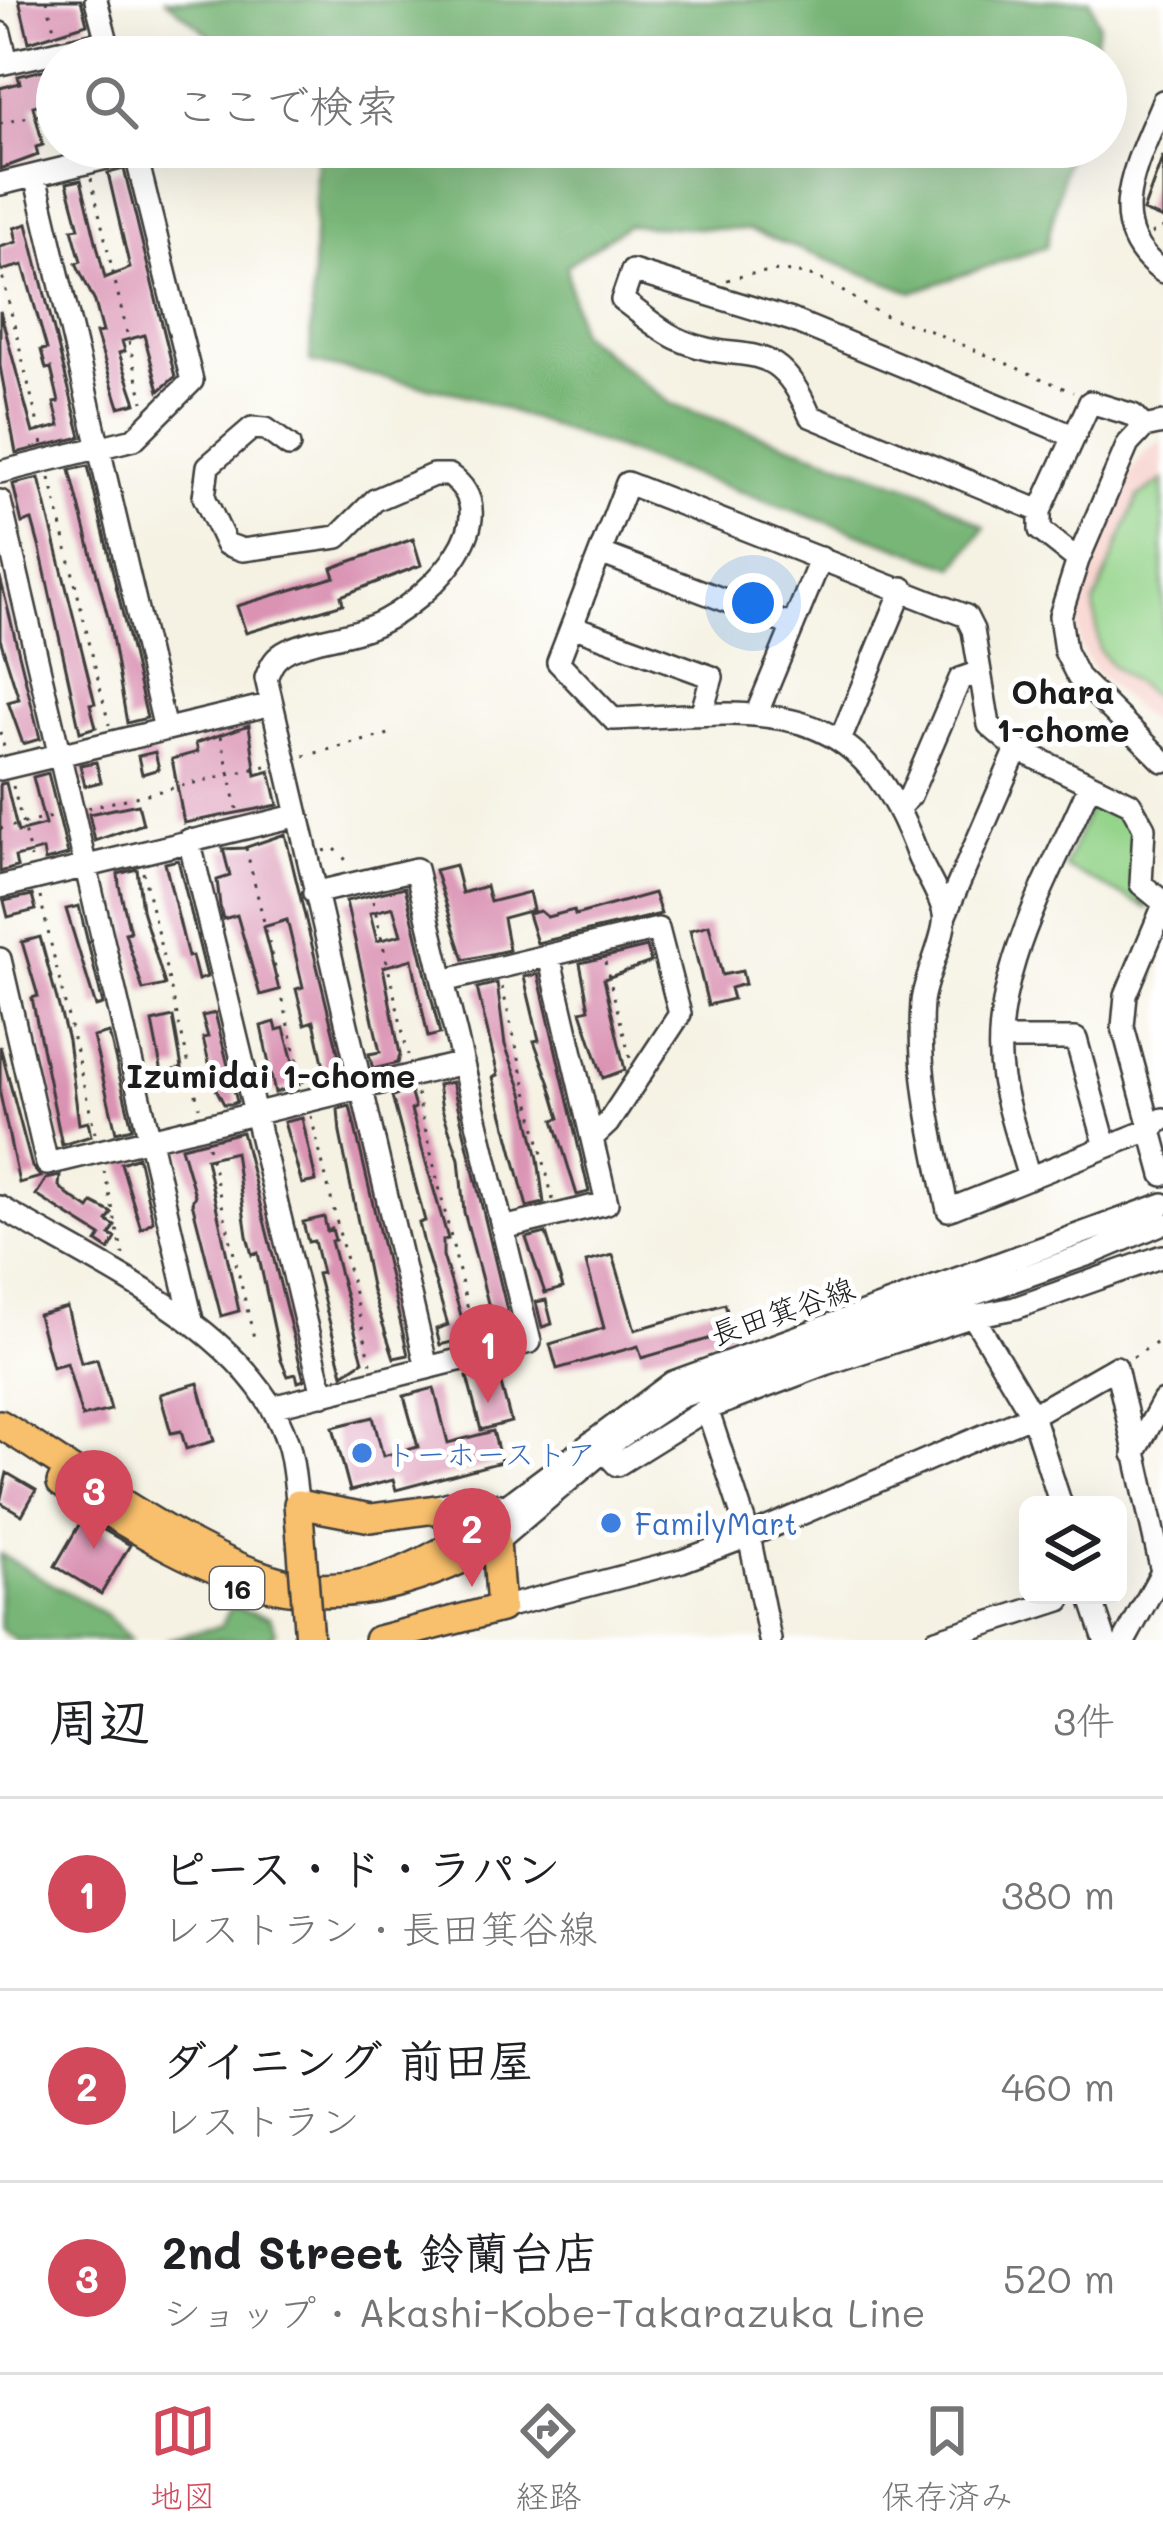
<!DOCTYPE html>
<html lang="ja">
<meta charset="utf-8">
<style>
body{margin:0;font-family:Mali,"Klee One",sans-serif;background:#f6f6f6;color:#202124}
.controls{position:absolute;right:36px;bottom:36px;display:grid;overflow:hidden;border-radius:18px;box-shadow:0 12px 48px #0002}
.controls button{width:108px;height:108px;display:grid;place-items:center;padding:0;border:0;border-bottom:3px solid #e0e0e0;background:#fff;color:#202124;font:60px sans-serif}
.you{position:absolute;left:753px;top:603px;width:42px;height:42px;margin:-30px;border:9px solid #fff;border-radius:50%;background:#1a73e8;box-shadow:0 0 0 18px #1a73e833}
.badge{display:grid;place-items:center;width:78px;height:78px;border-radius:50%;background:#d1495b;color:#fff;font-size:39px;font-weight:700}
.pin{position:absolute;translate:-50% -99px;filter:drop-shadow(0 3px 6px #0008)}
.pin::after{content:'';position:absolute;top:63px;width:42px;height:36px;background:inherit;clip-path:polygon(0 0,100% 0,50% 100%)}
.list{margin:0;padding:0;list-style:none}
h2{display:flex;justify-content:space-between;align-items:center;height:156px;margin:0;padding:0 48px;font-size:51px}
h2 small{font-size:39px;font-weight:400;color:#757577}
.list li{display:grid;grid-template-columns:78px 1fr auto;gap:36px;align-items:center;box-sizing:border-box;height:192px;padding:0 48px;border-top:3px solid #e0e0e0}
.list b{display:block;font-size:45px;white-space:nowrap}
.list p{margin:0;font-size:39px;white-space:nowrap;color:#757577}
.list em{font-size:39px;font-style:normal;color:#757577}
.icon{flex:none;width:66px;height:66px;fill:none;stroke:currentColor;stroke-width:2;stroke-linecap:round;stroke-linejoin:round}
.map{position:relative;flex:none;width:1163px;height:1640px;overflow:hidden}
.search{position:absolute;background:#fff;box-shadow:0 12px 48px #0002;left:36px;right:36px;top:36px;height:132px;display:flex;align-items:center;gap:30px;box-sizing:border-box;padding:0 42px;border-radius:66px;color:#757577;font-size:45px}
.sheet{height:732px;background:#fff}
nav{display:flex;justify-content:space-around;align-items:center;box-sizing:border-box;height:168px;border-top:3px solid #e0e0e0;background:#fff;font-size:33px;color:#757577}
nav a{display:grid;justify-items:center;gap:6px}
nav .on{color:#d1495b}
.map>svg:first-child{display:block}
.built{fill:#f7d0ca}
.green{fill:#95d48b;stroke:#587854;stroke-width:3}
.forest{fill:#78b677;stroke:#4a694a;stroke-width:3}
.building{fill:#da93b3;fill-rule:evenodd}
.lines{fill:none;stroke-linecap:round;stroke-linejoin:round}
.minor-casing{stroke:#3d3c3a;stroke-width:26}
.major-casing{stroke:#3d3c3a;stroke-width:32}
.path{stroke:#3d3c3a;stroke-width:3;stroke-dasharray:3 9;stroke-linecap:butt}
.minor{stroke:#fff;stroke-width:21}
.major{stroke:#f8bf6c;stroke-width:27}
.major-bridge-casing{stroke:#3d3c3a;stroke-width:32;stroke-linecap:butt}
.major-bridge{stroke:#f8bf6c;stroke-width:27}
.shop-dot{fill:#3f7fe0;stroke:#fff;stroke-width:4.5}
.labels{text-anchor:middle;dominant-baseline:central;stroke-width:10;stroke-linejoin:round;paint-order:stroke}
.shield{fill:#fff;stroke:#606060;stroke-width:3}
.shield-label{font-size:27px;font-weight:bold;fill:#1c1c1c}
.street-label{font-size:30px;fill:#1c1c1c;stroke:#fff}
.shop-label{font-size:30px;fill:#366cbe;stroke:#fff;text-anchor:start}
.neighbourhood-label{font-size:33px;font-weight:bold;fill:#1c1c1c;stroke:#fff}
</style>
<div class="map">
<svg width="1163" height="1640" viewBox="0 0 1163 1640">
<rect width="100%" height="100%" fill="#fff"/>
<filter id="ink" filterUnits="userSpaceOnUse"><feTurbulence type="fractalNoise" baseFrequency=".00833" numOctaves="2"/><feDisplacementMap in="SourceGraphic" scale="24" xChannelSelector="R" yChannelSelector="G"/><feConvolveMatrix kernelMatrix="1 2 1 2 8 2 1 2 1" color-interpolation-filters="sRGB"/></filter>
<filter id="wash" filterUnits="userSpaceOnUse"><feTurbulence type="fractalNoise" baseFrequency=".004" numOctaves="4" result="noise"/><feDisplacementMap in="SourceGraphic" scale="48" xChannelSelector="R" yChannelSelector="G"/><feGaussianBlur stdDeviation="2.7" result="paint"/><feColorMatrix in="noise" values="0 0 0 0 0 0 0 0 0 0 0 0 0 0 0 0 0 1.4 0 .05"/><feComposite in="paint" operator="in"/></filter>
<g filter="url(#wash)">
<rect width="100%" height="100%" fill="#f5f2e3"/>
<path class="built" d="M 1163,441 L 1163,734 L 1096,673 L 1079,646 L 1077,615 L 1128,477 L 1146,451 Z"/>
<path class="green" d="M 1163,480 L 1163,704 L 1112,666 L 1099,650 L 1094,604 L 1138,497 Z
M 1104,797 L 1133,817 L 1135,891 L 1149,909 L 1065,867 L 1093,800 Z"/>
<path class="forest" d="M 166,0 L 1090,0 L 1099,24 L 1091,57 L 254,57 L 212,37 Z
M 317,147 L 1069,147 L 1046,247 L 912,292 L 749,230 L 627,225 L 566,266 L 579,332 L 671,404 L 924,491 L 985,527 L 955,567 L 461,394 L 310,362 Z
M 0,1554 L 105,1614 L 132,1640 L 17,1640 L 0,1629 Z
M 231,1607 L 270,1617 L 276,1632 L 269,1640 L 166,1640 L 221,1626 Z"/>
<g id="blocks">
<path class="building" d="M 19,0 L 81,0 L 87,24 L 29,42 Z
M 52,68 L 57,100 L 33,106 L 43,145 L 36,147 L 38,155 L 0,169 L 0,88 L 20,83 L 18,76 Z
M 1163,156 L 1163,219 L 1143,211 Z
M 124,169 L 175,377 L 159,391 L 144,335 L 122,341 L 125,351 L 119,353 L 136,403 L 119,407 L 96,333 L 103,332 L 95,302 L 76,263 L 81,261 L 72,229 L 79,228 L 67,183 L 81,180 L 105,278 L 130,268 L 108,173 Z
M 27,224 L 81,437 L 16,453 L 0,366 L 0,311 L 33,433 L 60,426 L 54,403 L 59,402 L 51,368 L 46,369 L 41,350 L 47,349 L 23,265 L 0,271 L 0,247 L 17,242 L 14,228 Z
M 88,466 L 147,718 L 127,723 L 110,625 L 70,470 Z
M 39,478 L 95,703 L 90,704 L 96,727 L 80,732 L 40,549 L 32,520 L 22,523 L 13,484 Z
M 413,539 L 421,565 L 341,596 L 343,604 L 246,633 L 237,606 L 335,577 L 332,568 Z
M 0,577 L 40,739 L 23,744 L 8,702 L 19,699 L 0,639 Z
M 249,725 L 256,775 L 270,771 L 278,805 L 184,823 L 172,759 L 198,752 L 196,743 Z
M 155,752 L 159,769 L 142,774 L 138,756 Z
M 96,762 L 101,782 L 85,786 L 80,765 Z
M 48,773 L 68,855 L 45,861 L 43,850 L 15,857 L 17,867 L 0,872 L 0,784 L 6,783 L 18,832 L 45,825 L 33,777 Z
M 138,804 L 143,824 L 95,841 L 89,814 Z
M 285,834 L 344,1077 L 327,1081 L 314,1021 L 305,1024 L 296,989 L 303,987 L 287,920 L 263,927 L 279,990 L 260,995 L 237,915 L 223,919 L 220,906 L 217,880 L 230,876 L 223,849 L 244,848 Z
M 178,860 L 207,977 L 198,980 L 192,956 L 188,957 L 165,863 Z
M 455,865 L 462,893 L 486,886 L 490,902 L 529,892 L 533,910 L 503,918 L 509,950 L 464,960 L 435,870 Z
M 137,869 L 142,910 L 165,985 L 143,990 L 125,933 L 130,932 L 119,885 L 118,874 Z
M 405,887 L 440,1034 L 428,1037 L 412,959 L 383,967 L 400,1054 L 398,1063 L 373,1069 L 369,1054 L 380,1052 L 346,901 ZM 393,907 L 401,935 L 377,941 L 370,913 Z
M 654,893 L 661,914 L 537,943 L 528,914 L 540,911 L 547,917 L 574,910 L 575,915 Z
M 32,895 L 36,910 L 8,917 L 4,901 Z
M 79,906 L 103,1005 L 96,1007 L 66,909 Z
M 709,925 L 722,975 L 742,971 L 745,984 L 730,988 L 733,999 L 708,1005 L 690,930 Z
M 40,937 L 68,1040 L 79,1124 L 88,1122 L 91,1136 L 62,1145 L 32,998 L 38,996 L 22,942 Z
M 647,947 L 651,962 L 604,979 L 625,1070 L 603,1078 L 581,1011 L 589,1009 L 580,963 Z
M 538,974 L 589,1192 L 577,1195 L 554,1120 L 560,1118 L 550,1084 L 534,1041 L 539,1040 L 524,977 Z
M 497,983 L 505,1045 L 523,1093 L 538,1159 L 544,1203 L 527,1207 L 493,1077 L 498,1075 L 477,988 Z
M 215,1013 L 237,1102 L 232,1104 L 224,1104 L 215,1087 L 203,1038 L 208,1037 L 202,1016 Z
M 173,1017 L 182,1068 L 162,1073 L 152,1022 Z
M 275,1022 L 277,1030 L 284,1028 L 299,1084 L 275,1093 L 261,1026 Z
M 109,1033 L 132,1128 L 116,1132 L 93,1037 Z
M 0,1046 L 32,1167 L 41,1177 L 19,1183 L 0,1094 Z
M 452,1082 L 512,1331 L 504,1333 L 488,1303 L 464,1212 L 459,1159 L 442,1109 L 438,1085 Z
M 410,1091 L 415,1108 L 411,1110 L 448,1239 L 443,1240 L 443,1256 L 468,1338 L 440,1345 L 436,1329 L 448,1325 L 425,1248 L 419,1223 L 425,1221 L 392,1096 Z
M 350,1106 L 408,1355 L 394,1358 L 372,1291 L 340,1133 L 338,1109 Z
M 302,1118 L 316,1181 L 302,1184 L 284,1122 Z
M 242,1132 L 304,1380 L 298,1382 L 296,1374 L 288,1376 L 281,1360 L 258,1253 L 252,1255 L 247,1236 L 235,1152 L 206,1159 L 239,1311 L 221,1316 L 192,1202 L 195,1195 L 181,1147 Z
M 138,1157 L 153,1221 L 141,1229 L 121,1163 Z
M 60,1176 L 59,1186 L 68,1195 L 89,1209 L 93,1203 L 112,1213 L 107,1221 L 115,1226 L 110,1235 L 116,1238 L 109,1250 L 97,1242 L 101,1236 L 36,1195 L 46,1179 Z
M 324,1217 L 327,1231 L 332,1229 L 335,1240 L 331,1241 L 363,1361 L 343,1374 L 317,1274 L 322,1273 L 314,1241 L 308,1242 L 303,1222 Z
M 546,1233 L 563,1288 L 545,1293 L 526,1238 Z
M 613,1255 L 635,1330 L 725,1304 L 733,1332 L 642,1358 L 638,1346 L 557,1369 L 550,1344 L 604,1328 L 586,1262 Z
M 546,1300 L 552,1324 L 542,1327 L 536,1302 Z
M 67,1307 L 81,1363 L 97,1359 L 111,1410 L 82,1417 L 67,1363 L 52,1367 L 38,1315 Z
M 497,1369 L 511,1422 L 481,1430 L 467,1377 Z
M 198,1383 L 214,1441 L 186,1449 L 181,1431 L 171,1433 L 160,1394 Z
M 434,1388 L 448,1443 L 493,1431 L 501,1462 L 396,1490 L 393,1480 L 350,1491 L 333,1427 L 373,1417 L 383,1456 L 418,1447 L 404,1396 Z
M 7,1473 L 36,1490 L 22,1515 L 0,1502 Z
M 83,1518 L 130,1545 L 101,1594 L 55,1566 Z"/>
</g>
</g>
<g filter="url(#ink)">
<use href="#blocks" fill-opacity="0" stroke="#3d3c3a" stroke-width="3"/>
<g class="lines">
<defs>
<path id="minor" d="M 96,0 L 111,57
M 0,33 L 7,62
M 0,64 L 106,41
M 1163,101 C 1139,160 1098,226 1163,272
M 35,176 L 165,729
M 0,184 L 151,147
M 1163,423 L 1144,427 L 1128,444 L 1078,560 L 1060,616 L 1065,651 L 1078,677 L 1163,761
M 1071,435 L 792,320 L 632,271 L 622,300 C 639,312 657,329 676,338 C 742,370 773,328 810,416 L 1040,511 L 1040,530 L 1078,560
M 289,446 L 266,429 L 252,428 L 208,466 L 204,497 L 226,544 L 243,550 L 338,537 L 375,500 L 433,475 L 449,475 C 510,517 431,595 387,619 C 356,637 320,636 289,650 C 275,657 272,663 266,678 L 427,1368
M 0,472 L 134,439 L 192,381 L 134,147
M 0,501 L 193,1324
M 1040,511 L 1090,402 L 1133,415 L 1144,427
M 600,553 L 793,626
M 572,626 L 712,677 L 701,715
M 756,715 L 821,558
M 841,738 L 903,588
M 0,769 L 268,705
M 900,806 L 910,796 L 960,679 L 980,672
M 189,840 L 323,1395
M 0,887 L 295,816
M 1163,902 L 1141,884 L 1144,828 L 1130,803 L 1017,749 L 989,725 L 973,630 L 966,616 L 627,483 L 558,662 L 613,719 C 764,712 858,690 918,856 C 925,873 941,896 944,914 C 948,933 924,978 922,1002 C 917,1074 933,1140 948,1210 L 1149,1130 L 1163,1119
M 1163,907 L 1126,995 L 1123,1027 L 1163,1175
M 945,915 L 1017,749
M 0,959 L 47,1164 L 463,1063
M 443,981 L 658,929 L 680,1014 L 608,1123 L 592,1138
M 1000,1039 L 1076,1039 L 1106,1147
M 1029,1178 C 1020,1146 1008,1112 1002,1079 C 986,980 1052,874 1089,786
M 0,1207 C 94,1264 251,1330 287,1441 C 294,1460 294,1484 298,1504
M 503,1228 L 607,1203 L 549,956
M 973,1316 L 1032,1415 L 1061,1505
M 272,1407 L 530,1342 L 416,869 L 314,893
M 707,1409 L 749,1536 L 770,1640
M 604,1451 L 617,1465 L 707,1409 L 826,1364 L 973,1316 L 1015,1308 L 1163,1256
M 1134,1454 L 1163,1401
M 426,1509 L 465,1499 L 506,1506
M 458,1542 L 673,1382 L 1163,1204
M 496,1542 L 619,1438 L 680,1397 L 1092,1253 L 1163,1223
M 1090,1595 L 1105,1640
M 501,1608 L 682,1561 L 749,1536 L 1032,1415 L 1116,1367 L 1162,1572
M 936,1640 L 1060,1600
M 1125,1640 L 1163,1570"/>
<path id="major" d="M 0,1424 C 81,1474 217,1577 310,1587 C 362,1592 415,1569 458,1542 L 448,1518 L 436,1509 L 371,1518 L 298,1504 L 301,1539
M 61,1483 C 220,1583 317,1640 496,1542
M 378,1640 L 501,1608 L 496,1542"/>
</defs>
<use href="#minor" class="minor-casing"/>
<use href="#major" class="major-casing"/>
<path class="path" d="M 47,0 L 55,33
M 0,124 L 57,110
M 91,178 L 143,402
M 1151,234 L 1163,228
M 0,266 L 43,445
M 727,280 C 833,249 838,310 921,327 L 1073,392
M 50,478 L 109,725
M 0,732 L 4,747
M 221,736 L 237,809
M 304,756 L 389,734
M 13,786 L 31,858
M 88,808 L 266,766
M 0,829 L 56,816
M 246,848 L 303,1083
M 324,851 L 334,848 L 350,864
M 143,872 L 199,1107
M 40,897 L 95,1133
M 373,901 L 408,1055
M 605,962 L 630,1058
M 502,987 L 553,1200
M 417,1094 L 474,1335
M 311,1116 L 371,1363
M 208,1146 L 255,1342
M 104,1171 L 123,1255
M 1133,1357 L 1163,1339"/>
<use href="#minor" class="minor"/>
<use href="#major" class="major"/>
<defs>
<path id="major-bridge" d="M 301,1539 L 309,1640"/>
</defs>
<use href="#major-bridge" class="major-bridge-casing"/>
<use href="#major-bridge" class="major-bridge"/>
</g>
</g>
<g class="shop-dot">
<circle cx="362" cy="1453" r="12"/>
<circle cx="611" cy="1523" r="12"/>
</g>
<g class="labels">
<rect class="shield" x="210" y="1567" width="54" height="42" rx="9"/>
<g class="shield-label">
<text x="237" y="1588">16</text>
</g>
<g class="street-label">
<text transform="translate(782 1310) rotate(-19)">長田箕谷線</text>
</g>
<g class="shop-label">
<text x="386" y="1453">トーホーストア</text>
<text x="635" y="1523">FamilyMart</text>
</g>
<g class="neighbourhood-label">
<text x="1063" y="690">Ohara<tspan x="1063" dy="38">1-chome</tspan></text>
<text x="271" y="1074">Izumidai 1-chome</text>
</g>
</g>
</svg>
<div class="controls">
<button><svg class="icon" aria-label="layers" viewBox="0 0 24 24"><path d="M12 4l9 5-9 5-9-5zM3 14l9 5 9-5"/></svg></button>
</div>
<div class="you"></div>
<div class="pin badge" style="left:488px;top:1403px">1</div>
<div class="pin badge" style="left:472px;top:1587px">2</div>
<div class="pin badge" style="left:94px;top:1549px">3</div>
<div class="search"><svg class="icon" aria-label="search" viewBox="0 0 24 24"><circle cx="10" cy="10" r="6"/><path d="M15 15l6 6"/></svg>ここで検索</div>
</div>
<section class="sheet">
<h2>周辺<small>3件</small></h2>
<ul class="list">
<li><span class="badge">1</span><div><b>ピース・ド・ラパン</b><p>レストラン · 長田箕谷線</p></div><em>380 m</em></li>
<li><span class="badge">2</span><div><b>ダイニング 前田屋</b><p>レストラン</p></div><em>460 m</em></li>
<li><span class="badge">3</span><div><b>2nd Street 鈴蘭台店</b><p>ショップ · Akashi-Kobe-Takarazuka Line</p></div><em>520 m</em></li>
</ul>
</section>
<nav>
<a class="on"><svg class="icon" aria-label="map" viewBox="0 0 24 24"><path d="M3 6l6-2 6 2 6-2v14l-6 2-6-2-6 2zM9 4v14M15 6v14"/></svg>地図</a>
<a><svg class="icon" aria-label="directions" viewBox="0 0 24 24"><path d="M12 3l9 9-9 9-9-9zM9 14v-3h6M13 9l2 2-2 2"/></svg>経路</a>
<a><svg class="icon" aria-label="saved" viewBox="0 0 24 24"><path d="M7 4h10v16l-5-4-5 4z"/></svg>保存済み</a>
</nav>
